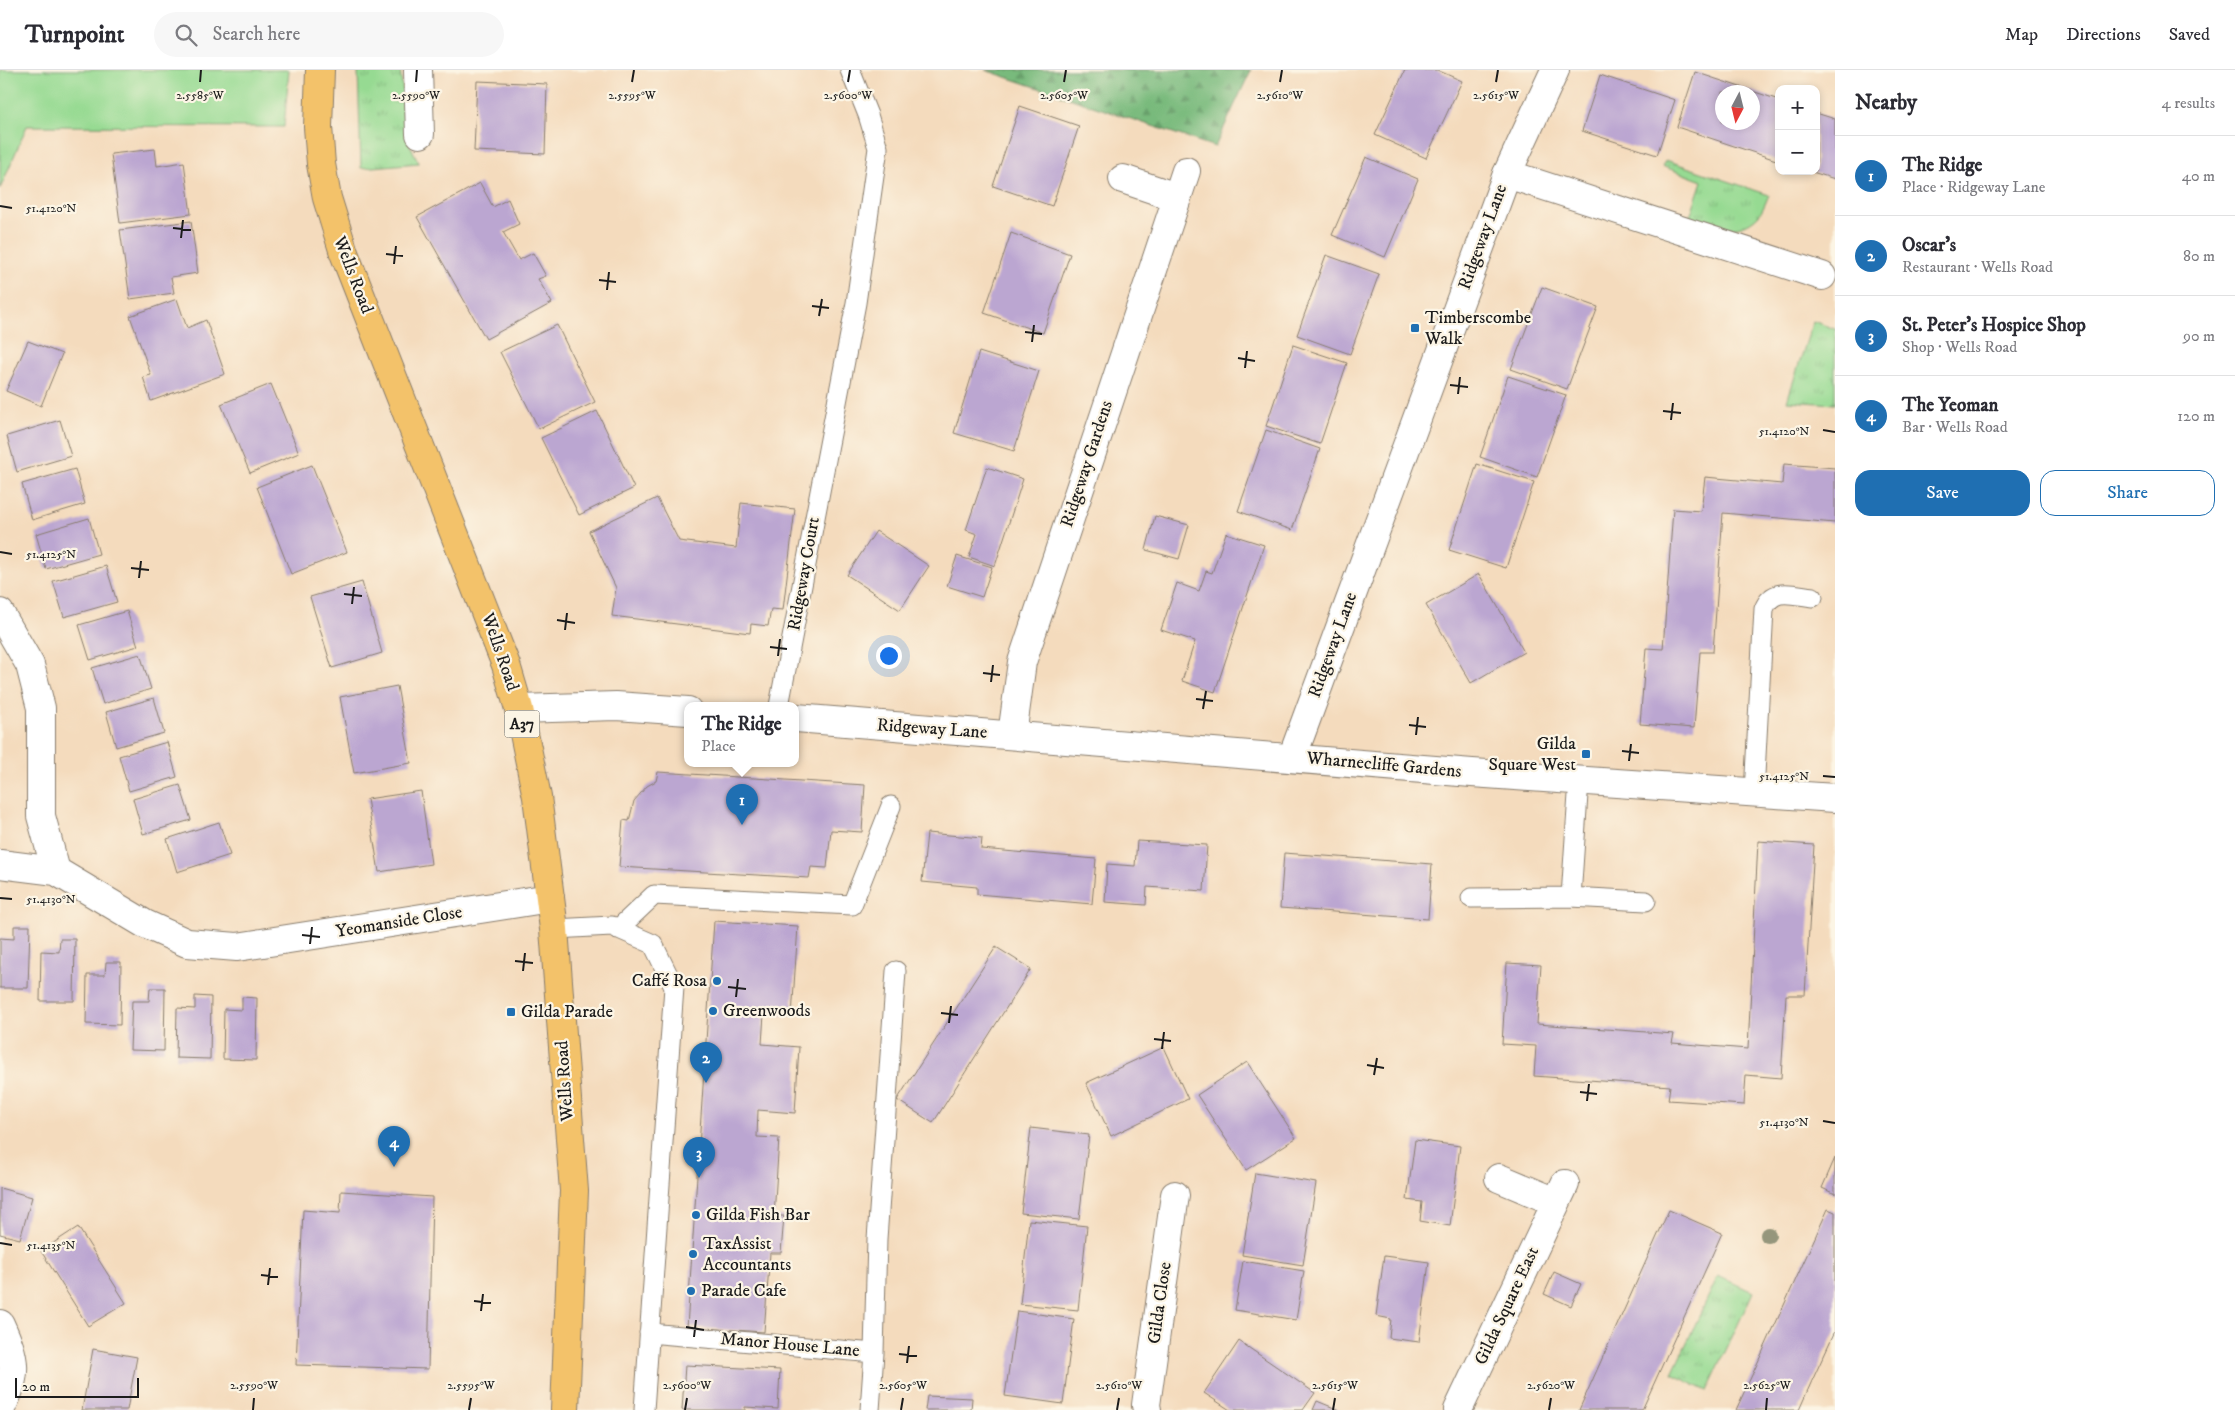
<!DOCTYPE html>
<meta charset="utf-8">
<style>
body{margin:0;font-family:"IM FELL DW Pica",serif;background:#f7f7f7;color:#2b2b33}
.controls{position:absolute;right:15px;top:15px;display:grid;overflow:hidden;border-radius:10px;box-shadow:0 2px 8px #0003}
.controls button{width:45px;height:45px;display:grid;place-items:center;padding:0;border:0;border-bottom:1px solid #e1e1e2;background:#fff;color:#2b2b33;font:25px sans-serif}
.compass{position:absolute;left:1715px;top:15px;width:45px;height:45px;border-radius:50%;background:#fff;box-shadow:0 2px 8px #0003;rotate:187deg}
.scale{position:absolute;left:15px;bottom:12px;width:124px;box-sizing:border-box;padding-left:5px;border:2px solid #1c1c1c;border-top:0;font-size:14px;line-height:18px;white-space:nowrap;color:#1c1c1c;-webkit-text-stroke:4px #fcf5e5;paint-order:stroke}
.you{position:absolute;left:888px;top:585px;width:18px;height:18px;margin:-12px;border:4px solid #fff;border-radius:50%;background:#1a73e8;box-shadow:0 0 0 8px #1a73e833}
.badge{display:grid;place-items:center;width:32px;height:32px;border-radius:50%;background:#1f6fb2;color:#fff;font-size:16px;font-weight:700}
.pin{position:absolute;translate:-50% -41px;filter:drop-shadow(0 1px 2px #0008)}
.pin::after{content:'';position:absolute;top:26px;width:18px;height:15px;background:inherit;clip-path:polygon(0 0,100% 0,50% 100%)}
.popup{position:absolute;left:684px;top:632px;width:115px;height:65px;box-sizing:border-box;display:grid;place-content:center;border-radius:10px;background:#fff;filter:drop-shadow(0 1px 4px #0005);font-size:16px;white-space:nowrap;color:#7c7c81}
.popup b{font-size:19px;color:#2b2b33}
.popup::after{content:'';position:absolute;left:50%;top:100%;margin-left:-10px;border:10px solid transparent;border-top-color:#fff}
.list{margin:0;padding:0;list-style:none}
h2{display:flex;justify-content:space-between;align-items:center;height:65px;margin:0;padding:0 20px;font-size:21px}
h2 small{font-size:16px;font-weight:400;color:#7c7c81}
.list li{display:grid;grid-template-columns:32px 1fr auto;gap:15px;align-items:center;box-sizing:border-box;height:80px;padding:0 20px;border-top:1px solid #e1e1e2}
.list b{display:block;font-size:19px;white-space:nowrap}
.list p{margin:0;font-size:16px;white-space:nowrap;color:#7c7c81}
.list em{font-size:16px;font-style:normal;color:#7c7c81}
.actions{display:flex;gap:10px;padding:15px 20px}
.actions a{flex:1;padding:11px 0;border:1px solid #1f6fb2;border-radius:15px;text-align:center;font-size:18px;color:#1f6fb2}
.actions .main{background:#1f6fb2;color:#fff}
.icon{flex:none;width:28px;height:28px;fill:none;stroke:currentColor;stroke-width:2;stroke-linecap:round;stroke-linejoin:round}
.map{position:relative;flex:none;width:1835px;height:1340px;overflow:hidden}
header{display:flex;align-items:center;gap:30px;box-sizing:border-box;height:70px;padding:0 25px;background:#fff;border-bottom:1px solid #e1e1e2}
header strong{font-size:24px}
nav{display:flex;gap:28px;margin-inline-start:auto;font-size:18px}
.search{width:350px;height:45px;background:#f7f7f7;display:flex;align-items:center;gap:12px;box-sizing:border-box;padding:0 18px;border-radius:28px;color:#7c7c81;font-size:19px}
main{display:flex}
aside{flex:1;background:#fff}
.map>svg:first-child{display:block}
.grass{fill:url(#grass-tufts);stroke:#597b57}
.forest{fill:url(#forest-firs);stroke:#4a6b4c}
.park{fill:#96da92;stroke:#597b57}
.building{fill:#bba6d1;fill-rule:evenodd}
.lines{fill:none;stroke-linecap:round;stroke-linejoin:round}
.service-casing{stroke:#887c6c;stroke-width:21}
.minor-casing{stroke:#887c6c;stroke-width:30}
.tertiary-casing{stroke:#887c6c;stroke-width:30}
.trunk-casing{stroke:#887c6c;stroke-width:30}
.service{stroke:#fff;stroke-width:19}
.minor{stroke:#fff;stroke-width:28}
.tertiary{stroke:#fff;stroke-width:28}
.trunk{stroke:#f3c26a;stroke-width:28}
.tree{fill:#95967b}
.ticks{fill:none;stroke:#1c1c1c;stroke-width:2}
.poi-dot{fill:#1f6fb2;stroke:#fcf5e5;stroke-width:2}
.labels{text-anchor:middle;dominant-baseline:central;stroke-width:4.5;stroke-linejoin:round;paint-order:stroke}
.shield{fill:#fcf5e5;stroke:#5f5d58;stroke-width:1}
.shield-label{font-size:16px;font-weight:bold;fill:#1c1c1c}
.street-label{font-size:18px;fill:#1c1c1c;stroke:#fcf5e5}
.poi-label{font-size:18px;fill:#1c1c1c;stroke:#fcf5e5;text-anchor:start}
.ticks-label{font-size:12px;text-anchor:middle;fill:#1c1c1c;stroke:#fcf5e5;stroke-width:4.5;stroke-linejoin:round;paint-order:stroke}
</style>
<header>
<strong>Turnpoint</strong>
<div class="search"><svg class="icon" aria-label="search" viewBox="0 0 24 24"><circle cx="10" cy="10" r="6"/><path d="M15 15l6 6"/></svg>Search here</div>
<nav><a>Map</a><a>Directions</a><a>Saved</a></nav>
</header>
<main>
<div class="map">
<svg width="1835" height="1340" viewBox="0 0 1835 1340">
<defs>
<pattern id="grass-tufts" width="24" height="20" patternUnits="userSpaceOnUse" patternTransform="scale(1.25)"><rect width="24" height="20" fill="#96da92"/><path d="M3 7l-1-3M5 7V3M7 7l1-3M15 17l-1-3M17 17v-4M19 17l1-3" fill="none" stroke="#81ba7d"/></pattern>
<pattern id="forest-firs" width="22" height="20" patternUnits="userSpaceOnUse" patternTransform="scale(1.25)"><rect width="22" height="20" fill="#78ba7c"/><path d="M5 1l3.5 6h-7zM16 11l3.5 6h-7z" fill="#679f6b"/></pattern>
</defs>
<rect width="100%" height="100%" fill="#fcf5e5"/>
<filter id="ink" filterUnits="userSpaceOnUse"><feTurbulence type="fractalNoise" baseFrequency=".02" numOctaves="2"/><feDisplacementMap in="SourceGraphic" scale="10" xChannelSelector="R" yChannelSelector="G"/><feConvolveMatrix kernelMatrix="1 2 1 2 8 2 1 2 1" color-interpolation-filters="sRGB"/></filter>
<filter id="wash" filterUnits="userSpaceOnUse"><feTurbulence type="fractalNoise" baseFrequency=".0096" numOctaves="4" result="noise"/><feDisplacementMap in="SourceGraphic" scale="20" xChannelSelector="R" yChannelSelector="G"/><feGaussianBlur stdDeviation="1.12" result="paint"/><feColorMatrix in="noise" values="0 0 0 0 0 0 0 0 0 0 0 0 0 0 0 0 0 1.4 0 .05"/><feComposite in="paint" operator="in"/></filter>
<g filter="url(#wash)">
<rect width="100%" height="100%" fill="#f4dbbd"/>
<path class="grass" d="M 358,0 L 400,0 L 410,75 L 419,93 L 361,98 Z
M 1666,90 L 1769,125 C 1766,131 1763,141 1758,146 C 1738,166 1713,156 1689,149 L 1702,111 L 1662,96 Z
M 1813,251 L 1835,259 L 1835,334 L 1787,331 Z
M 1718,1206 L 1753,1222 L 1707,1321 L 1672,1304 Z"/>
<path class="forest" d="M 985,0 L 1251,0 L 1215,77 Z"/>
<path class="park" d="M 0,0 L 289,0 L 284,57 L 27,56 L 0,119 Z"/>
<g id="blocks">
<path class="building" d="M 1405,0 L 1437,0 L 1462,11 L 1426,88 L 1375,65 Z
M 1695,2 L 1779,30 L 1779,91 L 1677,57 ZM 1722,22 L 1752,22 L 1752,52 L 1722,52 Z
M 1600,5 L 1675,30 L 1657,85 L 1582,61 Z
M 477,11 L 547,14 L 545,84 L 474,81 Z
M 1020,36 L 1079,56 L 1052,136 L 993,116 Z
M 1816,43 L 1835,49 L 1835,109 L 1812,102 L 1816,101 Z
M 155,79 L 157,96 L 184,92 L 191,144 L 120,153 L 111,84 Z
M 1366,87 L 1418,109 L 1385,187 L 1332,165 Z
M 480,113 L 493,137 L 508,129 L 519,154 L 503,162 L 519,190 L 533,183 L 546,206 L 538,209 L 552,233 L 486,269 L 417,147 Z
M 191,151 L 198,203 L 171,207 L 174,223 L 130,229 L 120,160 Z
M 1011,163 L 1070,184 L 1043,263 L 984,243 Z
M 1326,185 L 1379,204 L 1350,284 L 1297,265 Z
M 1542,217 L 1598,237 L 1567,319 L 1511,299 Z
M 177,229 L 187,258 L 206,250 L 225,304 L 151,331 L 143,307 L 151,305 L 130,246 Z
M 557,255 L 595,332 L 539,359 L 500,282 Z
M 28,271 L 62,284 L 41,336 L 6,321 Z
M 1293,275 L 1347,293 L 1320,374 L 1266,356 Z
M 979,282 L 1039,301 L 1014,381 L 954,363 Z
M 1508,306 L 1566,325 L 1537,407 L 1480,387 Z
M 271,314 L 299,383 L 250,403 L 221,334 Z
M 597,341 L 634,418 L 579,445 L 541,368 Z
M 60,350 L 71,386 L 17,402 L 7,366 Z
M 1266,360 L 1320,379 L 1292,460 L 1238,441 Z
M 1477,394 L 1534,412 L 1506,498 L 1449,480 Z
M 1784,394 L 1835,398 L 1835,453 L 1723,443 L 1713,582 L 1700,582 L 1694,658 L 1640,654 L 1646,578 L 1663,579 L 1673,439 L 1701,441 L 1705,407 L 1782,414 Z
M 312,395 L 347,482 L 291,504 L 257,417 Z
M 987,397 L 1023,409 L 995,496 L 969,487 L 977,464 L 966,460 Z
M 75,399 L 85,434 L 32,450 L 22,414 Z
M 657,428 L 679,471 L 736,478 L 741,433 L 795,439 L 783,540 L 771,539 L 768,556 L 751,554 L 750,563 L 612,546 L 616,518 L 589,461 Z
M 1155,446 L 1189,455 L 1179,489 L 1146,480 Z
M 89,448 L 99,484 L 46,499 L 36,464 Z
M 876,461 L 929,496 L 900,540 L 847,505 Z
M 1226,463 L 1264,475 L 1215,622 L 1182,611 L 1195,571 L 1161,560 L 1177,513 L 1199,521 L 1206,501 L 1212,503 Z
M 957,486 L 992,497 L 982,527 L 947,516 Z
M 106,496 L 117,532 L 64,547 L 53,511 Z
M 1479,504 L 1524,582 L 1471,613 L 1426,535 Z
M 362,512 L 382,583 L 332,598 L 310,527 Z
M 127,541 L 138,576 L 90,590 L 79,555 Z
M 140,584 L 151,619 L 103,634 L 92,598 Z
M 397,616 L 411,693 L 354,703 L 340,627 Z
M 154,628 L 164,663 L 116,677 L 106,642 Z
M 167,672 L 177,707 L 129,721 L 119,686 Z
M 658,702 L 865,715 L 862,762 L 831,760 L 827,798 L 811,797 L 809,808 L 619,797 L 623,750 L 629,751 L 634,731 L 647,716 L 656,711 Z
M 180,715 L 191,750 L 143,764 L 133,729 Z
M 421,721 L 431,794 L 379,802 L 367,729 Z
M 219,752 L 230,785 L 177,802 L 167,769 Z
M 927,763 L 982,768 L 981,779 L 1096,789 L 1092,834 L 977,824 L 977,817 L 922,812 Z
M 1137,771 L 1207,775 L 1204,821 L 1147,817 L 1146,835 L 1105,832 L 1107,794 L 1135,796 Z
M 1758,771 L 1814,775 L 1805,925 L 1786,925 L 1781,1008 L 1746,1005 L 1744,1035 L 1668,1030 L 1670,1016 L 1534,1006 L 1536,976 L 1502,974 L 1507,893 L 1541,895 L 1537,954 L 1674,964 L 1672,973 L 1748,979 Z
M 1284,783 L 1432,794 L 1428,849 L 1280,838 Z
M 714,851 L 798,856 L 792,946 L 764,944 L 762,974 L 799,977 L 795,1043 L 758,1040 L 757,1067 L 779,1068 L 774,1146 L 784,1146 L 781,1183 L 770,1183 L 764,1262 L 687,1257 Z
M 14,856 L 30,856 L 28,918 L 0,918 L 0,868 L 14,869 Z
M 60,869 L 75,869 L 74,931 L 40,931 L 41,881 L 59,882 Z
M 996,877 L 1031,899 L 933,1053 L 897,1030 Z
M 106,892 L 121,892 L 120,955 L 86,954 L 87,905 L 105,905 Z
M 150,918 L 165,918 L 164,981 L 130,980 L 132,931 L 149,931 Z
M 195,926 L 211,927 L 210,989 L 176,988 L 177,938 L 195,939 Z
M 242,927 L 257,928 L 256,990 L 223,989 L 224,939 L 242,940 Z
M 1164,977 L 1188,1029 L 1111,1066 L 1086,1013 Z
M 1247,992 L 1296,1068 L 1246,1100 L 1197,1025 Z
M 1031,1058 L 1089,1065 L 1079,1149 L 1021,1143 Z
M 1415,1070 L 1460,1076 L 1450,1156 L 1420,1151 L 1422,1132 L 1407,1130 Z
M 1835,1088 L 1835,1124 L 1822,1118 Z
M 1255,1103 L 1316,1113 L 1303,1195 L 1242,1185 Z
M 0,1118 L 32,1127 L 20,1169 L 0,1164 Z
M 341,1121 L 432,1127 L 428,1299 L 296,1295 L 303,1140 L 340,1143 Z
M 1828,1139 L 1835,1142 L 1835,1261 L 1811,1313 L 1799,1340 L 1736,1340 Z
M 1669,1140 L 1722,1163 L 1709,1192 L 1642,1340 L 1579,1340 Z
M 1029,1150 L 1087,1156 L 1078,1240 L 1020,1234 Z
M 78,1157 L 126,1233 L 88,1256 L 41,1181 Z
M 1384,1186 L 1429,1192 L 1419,1272 L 1389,1268 L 1391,1249 L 1376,1246 Z
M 1243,1191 L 1304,1201 L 1296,1250 L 1235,1240 Z
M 1554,1202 L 1581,1214 L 1571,1236 L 1544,1224 Z
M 1017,1241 L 1074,1249 L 1063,1334 L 1005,1326 Z
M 1239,1271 L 1315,1323 L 1303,1340 L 1230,1340 L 1204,1323 Z
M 93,1279 L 137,1287 L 127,1340 L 82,1340 Z
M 685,1295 L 780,1300 L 778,1339 L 745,1337 L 745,1340 L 682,1340 Z
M 927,1326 L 972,1328 L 971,1340 L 925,1340 Z
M 1317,1331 L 1339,1340 L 1313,1340 Z"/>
</g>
</g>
<g filter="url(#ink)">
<use href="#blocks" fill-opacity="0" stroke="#887c6c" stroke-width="1"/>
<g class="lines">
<defs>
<path id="service" d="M 779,636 L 856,233 L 878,78 L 868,45 L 850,0
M 1754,723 L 1764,539 C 1773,516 1793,525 1813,527
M 1571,827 L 1646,831
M 1471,828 L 1571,827 L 1579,710
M 554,859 L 612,856 L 653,874 L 674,917 L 644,1340
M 618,859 L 654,825 L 852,835 L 891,736
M 649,1263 L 874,1283 L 870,1340
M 874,1283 L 877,1169 L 896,901"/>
<path id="minor" d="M 418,0 L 420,64
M 1507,104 L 1822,206
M 1123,109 L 1176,127
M 0,543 L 30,595 L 41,638 L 41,746 L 56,801 L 145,854 L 187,873 L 237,877 L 550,828
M 1012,665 L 1022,592 L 1186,101
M 0,794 L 56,801
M 1499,1108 L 1556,1132
M 0,1254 C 16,1289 19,1305 0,1340
M 1147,1340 L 1146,1335 L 1175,1125
M 1458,1340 L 1565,1114"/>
<path id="tertiary" d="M 519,639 L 616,636 L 688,641
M 796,648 L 1472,703 L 1835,728
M 1292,688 L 1507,104 L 1555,0"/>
<path id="trunk" d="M 320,0 L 318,57 L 321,94 L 327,128 L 344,183 L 506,595 L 519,639 L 537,727 L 554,859 L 574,1121 L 565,1340"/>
</defs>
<use href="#service" class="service-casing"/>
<use href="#minor" class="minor-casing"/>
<use href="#tertiary" class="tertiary-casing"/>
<use href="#trunk" class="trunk-casing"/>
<use href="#service" class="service"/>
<use href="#minor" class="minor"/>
<use href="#tertiary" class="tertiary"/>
<use href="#trunk" class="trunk"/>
</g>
<circle class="tree" cx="1768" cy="1165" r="8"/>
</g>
<path class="ticks" d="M 200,12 L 201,0M 416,12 L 417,0M 632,12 L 634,0M 848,12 L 850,0M 1064,12 L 1066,0M 1280,12 L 1282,0M 1496,12 L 1498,0M 0,136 L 12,138M 173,158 L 191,160M 181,168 L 183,150M 386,184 L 403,186M 394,194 L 396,176M 599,210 L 616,212M 607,220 L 609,202M 812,236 L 829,238M 819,246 L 822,229M 1025,262 L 1042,264M 1032,272 L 1034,255M 1238,288 L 1255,291M 1245,298 L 1247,281M 1450,315 L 1468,317M 1458,324 L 1460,307M 1663,341 L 1681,343M 1671,350 L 1673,333M 1823,360 L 1835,362M 0,482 L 12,484M 131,498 L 149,500M 139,508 L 141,491M 344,524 L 362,526M 352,534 L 354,517M 557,550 L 575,553M 565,560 L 567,543M 770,577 L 787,579M 778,586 L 780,569M 983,603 L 1000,605M 991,612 L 993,595M 1196,629 L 1213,631M 1203,639 L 1206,621M 1409,655 L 1426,657M 1416,665 L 1418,647M 1622,681 L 1639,683M 1629,691 L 1631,674M 1823,706 L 1835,707M 0,828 L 12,829M 302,865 L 320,867M 310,874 L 312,857M 515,891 L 533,893M 523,901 L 525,883M 728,917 L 746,919M 736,927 L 738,909M 941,943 L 958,945M 949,953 L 951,936M 1154,969 L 1171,971M 1162,979 L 1164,962M 1367,995 L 1384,998M 1374,1005 L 1377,988M 1580,1022 L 1597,1024M 1587,1031 L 1589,1014M 1823,1051 L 1835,1053M 0,1173 L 12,1175M 261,1205 L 278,1207M 268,1215 L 270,1198M 474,1231 L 491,1233M 481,1241 L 483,1224M 686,1257 L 704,1260M 694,1267 L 696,1250M 899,1284 L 917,1286M 907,1293 L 909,1276M 253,1340 L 254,1328M 469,1340 L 471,1328M 685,1340 L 687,1328M 901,1340 L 903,1328M 1117,1340 L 1119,1328M 1333,1340 L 1335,1328M 1549,1340 L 1551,1328M 1766,1340 L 1767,1328"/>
<g class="poi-dot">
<rect x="1410" y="253" width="10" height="10" rx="2.5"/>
<rect x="1581" y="679" width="10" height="10" rx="2.5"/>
<circle cx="717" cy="911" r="5"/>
<circle cx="713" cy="941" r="5"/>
<rect x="506" y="937" width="10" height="10" rx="2.5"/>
<circle cx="696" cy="1145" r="5"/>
<circle cx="693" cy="1184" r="5"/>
<circle cx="691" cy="1221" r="5"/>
</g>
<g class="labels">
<rect class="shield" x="504.5" y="640.5" width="35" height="27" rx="4"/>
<g class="shield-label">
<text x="522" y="654">A37</text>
</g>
<g class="street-label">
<text transform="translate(1483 167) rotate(-70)">Ridgeway Lane</text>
<text transform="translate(353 205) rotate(69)">Wells Road</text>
<text transform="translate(1087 394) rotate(-72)">Ridgeway Gardens</text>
<text transform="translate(804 504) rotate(-80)">Ridgeway Court</text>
<text transform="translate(1333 575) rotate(-70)">Ridgeway Lane</text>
<text transform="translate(500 582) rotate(71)">Wells Road</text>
<text transform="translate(932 659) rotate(4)">Ridgeway Lane</text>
<text transform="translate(1384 695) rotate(5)">Wharnecliffe Gardens</text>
<text transform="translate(399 852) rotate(-9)">Yeomanside Close</text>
<text transform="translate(565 1011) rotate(-94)">Wells Road</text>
<text transform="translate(1160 1233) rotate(-82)">Gilda Close</text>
<text transform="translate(1507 1236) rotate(-65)">Gilda Square East</text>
<text transform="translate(790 1275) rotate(5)">Manor House Lane</text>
</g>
<g class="poi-label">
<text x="1425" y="248">Timberscombe<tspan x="1425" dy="21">Walk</tspan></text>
<text x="1576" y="674" text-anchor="end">Gilda<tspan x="1576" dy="21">Square West</tspan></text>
<text x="707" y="911" text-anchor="end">Caffé Rosa</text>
<text x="723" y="941">Greenwoods</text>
<text x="521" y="942">Gilda Parade</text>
<text x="706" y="1145">Gilda Fish Bar</text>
<text x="703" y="1174">TaxAssist<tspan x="703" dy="21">Accountants</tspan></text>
<text x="701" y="1221">Parade Cafe</text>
</g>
</g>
<g class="ticks-label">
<text x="200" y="29">2.5585°W</text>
<text x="416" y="29">2.5590°W</text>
<text x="632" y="29">2.5595°W</text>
<text x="848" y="29">2.5600°W</text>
<text x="1064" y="29">2.5605°W</text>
<text x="1280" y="29">2.5610°W</text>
<text x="1496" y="29">2.5615°W</text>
<text x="51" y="142">51.4120°N</text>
<text x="1784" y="365">51.4120°N</text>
<text x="51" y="488">51.4125°N</text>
<text x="1784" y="710">51.4125°N</text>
<text x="51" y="833">51.4130°N</text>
<text x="1784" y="1056">51.4130°N</text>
<text x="51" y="1179">51.4135°N</text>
<text x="254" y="1319">2.5590°W</text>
<text x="471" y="1319">2.5595°W</text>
<text x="687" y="1319">2.5600°W</text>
<text x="903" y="1319">2.5605°W</text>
<text x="1119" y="1319">2.5610°W</text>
<text x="1335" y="1319">2.5615°W</text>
<text x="1551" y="1319">2.5620°W</text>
<text x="1767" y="1319">2.5625°W</text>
</g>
</svg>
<div class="controls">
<button>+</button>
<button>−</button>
</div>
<svg class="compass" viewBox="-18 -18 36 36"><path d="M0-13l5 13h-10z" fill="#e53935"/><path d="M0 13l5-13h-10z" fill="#7c7c81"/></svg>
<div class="scale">20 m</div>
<div class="you"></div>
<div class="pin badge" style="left:742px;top:755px">1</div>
<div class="popup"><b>The Ridge</b>Place</div>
<div class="pin badge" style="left:706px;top:1013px">2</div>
<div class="pin badge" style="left:699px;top:1108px">3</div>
<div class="pin badge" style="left:394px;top:1097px">4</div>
</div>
<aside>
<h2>Nearby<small>4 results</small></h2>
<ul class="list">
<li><span class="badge">1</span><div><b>The Ridge</b><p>Place · Ridgeway Lane</p></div><em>40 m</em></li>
<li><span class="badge">2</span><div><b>Oscar's</b><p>Restaurant · Wells Road</p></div><em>80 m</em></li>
<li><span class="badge">3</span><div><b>St. Peter's Hospice Shop</b><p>Shop · Wells Road</p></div><em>90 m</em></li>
<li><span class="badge">4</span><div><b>The Yeoman</b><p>Bar · Wells Road</p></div><em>120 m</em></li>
</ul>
<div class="actions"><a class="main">Save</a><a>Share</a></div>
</aside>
</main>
